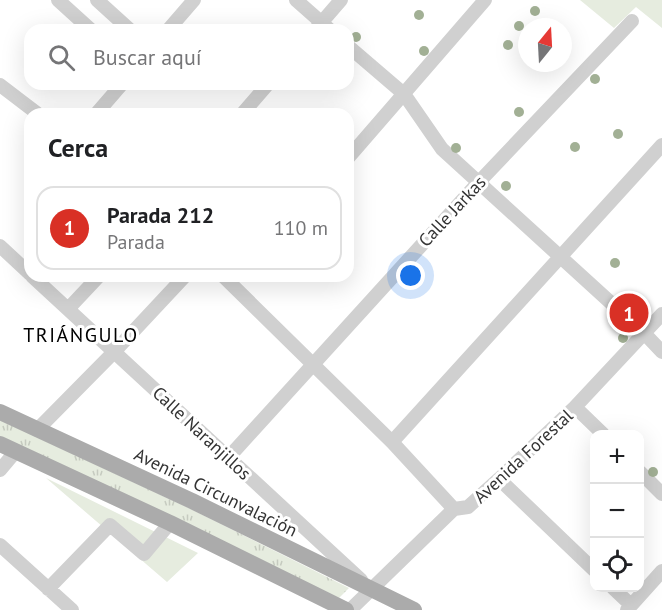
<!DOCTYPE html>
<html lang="es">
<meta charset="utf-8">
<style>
body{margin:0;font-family:"PT Sans",sans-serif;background:#f6f6f6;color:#202124}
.controls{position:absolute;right:18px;bottom:18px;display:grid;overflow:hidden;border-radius:12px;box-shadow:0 6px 24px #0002}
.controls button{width:54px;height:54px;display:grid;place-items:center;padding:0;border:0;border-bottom:2px solid #e0e0e0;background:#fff;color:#202124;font:30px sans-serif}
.compass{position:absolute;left:518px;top:18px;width:54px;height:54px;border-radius:50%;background:#fff;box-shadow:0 6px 24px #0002;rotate:18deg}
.you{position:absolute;left:411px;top:276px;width:21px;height:21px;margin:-15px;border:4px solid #fff;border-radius:50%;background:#1a73e8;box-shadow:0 0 0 9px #1a73e833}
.badge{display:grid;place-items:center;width:39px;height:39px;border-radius:50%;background:#d93025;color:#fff;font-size:20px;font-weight:700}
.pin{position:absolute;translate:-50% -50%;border:3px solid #fff;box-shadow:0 2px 6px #0006}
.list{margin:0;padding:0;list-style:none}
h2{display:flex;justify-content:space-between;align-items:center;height:78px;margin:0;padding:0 24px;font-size:26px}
h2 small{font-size:20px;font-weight:400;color:#757577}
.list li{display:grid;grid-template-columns:39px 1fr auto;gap:18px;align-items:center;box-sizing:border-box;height:84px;margin:0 12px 12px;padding:0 12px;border:2px solid #e0e0e0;border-radius:18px}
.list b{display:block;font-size:22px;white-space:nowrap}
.list p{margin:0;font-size:20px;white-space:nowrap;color:#757577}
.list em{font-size:20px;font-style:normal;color:#757577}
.icon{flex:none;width:33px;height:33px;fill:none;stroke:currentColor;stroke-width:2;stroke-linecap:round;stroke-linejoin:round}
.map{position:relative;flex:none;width:662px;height:610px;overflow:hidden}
.search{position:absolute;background:#fff;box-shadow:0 6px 24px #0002;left:24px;top:24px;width:330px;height:66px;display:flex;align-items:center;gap:15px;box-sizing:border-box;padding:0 21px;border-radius:18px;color:#757577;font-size:22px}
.panel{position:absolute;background:#fff;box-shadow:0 6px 24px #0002;left:24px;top:108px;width:330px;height:174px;border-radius:18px}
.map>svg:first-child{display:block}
.grass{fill:url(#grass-tufts)}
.green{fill:#e6ecdf}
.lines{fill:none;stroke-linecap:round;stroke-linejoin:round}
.minor{stroke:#d0d0d0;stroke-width:14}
.major{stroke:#ababab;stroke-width:16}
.tree{fill:#a2b095}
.labels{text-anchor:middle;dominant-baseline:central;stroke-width:6;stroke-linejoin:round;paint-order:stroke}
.street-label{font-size:18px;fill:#333;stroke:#fff}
.neighbourhood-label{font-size:20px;letter-spacing:1.5px;fill:#000;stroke:#fff}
</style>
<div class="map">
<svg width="662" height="610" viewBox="0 0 662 610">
<defs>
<pattern id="grass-tufts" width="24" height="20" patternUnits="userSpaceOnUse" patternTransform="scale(1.5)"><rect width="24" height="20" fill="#e6ecdf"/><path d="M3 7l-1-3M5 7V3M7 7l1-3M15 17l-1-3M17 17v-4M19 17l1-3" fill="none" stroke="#c6cbc0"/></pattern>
</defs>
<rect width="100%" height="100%" fill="#fff"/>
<path class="grass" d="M 0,420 L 193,510 L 349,588 L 339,598 L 0,436 Z"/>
<path class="green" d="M 580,0 L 662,0 L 662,28 L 636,7 L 614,28 Z
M 46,478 L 198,553 L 167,582 Z"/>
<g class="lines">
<path class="minor" d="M 58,0 L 91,30
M 97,0 L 130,30
M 296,0 L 330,30
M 168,30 L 194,0
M 315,30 L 341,0
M 348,46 L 404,94 L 442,149 L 644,333 L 662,352
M 0,85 L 38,114
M 96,114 L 122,84
M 242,114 L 268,84
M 348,158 L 485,0
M 0,246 L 30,274
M 32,276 L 361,580
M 223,276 L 392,442 L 454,509
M 68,309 L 99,276
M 575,407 L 603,434
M 37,430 L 114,352 L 185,276
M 392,442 L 662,145
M 228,458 L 478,183 L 632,21
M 0,470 L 16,451
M 640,472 L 662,494
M 499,479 L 594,570
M 0,545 L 72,610
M 613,588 L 631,605
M 48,589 L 110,525 L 144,554 L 170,523
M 350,610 L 454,509 L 468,507 L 499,479 L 575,407 L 662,314
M 627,610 L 662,571"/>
<path class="major" d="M 0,412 L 192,501 L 414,610
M 0,444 L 170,523 L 346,610"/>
</g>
<g class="tree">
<circle cx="535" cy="11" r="5"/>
<circle cx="419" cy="15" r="5"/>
<circle cx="519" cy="26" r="5"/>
<circle cx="356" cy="37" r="5"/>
<circle cx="508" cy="45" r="5"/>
<circle cx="424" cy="51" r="5"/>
<circle cx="595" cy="79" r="5"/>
<circle cx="519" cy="112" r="5"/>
<circle cx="618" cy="134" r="5"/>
<circle cx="575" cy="147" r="5"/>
<circle cx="456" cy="148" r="5"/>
<circle cx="506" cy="186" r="5"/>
<circle cx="615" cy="263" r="5"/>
<circle cx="623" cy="338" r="5"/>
<circle cx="653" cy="472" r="5"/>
</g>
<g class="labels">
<g class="street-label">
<text transform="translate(452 211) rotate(-47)">Calle Jarkas</text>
<text transform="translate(202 433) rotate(43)">Calle Naranjillos</text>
<text transform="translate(523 456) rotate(-43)">Avenida Forestal</text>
<text transform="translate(216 492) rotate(26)">Avenida Circunvalación</text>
</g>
<g class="neighbourhood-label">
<text x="81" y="335">TRIÁNGULO</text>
</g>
</g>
</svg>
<div class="controls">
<button>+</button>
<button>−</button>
<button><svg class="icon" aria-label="locate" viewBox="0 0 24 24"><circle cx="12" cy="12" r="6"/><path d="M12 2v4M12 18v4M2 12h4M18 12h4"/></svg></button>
</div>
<svg class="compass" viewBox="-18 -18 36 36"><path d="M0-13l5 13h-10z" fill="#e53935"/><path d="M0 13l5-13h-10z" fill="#757577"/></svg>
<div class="you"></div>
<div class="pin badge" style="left:629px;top:313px">1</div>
<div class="search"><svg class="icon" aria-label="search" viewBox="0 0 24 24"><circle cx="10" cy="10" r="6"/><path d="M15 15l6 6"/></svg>Buscar aquí</div>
<section class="panel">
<h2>Cerca<small></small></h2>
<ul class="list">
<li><span class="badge">1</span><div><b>Parada 212</b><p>Parada</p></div><em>110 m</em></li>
</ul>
</section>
</div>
